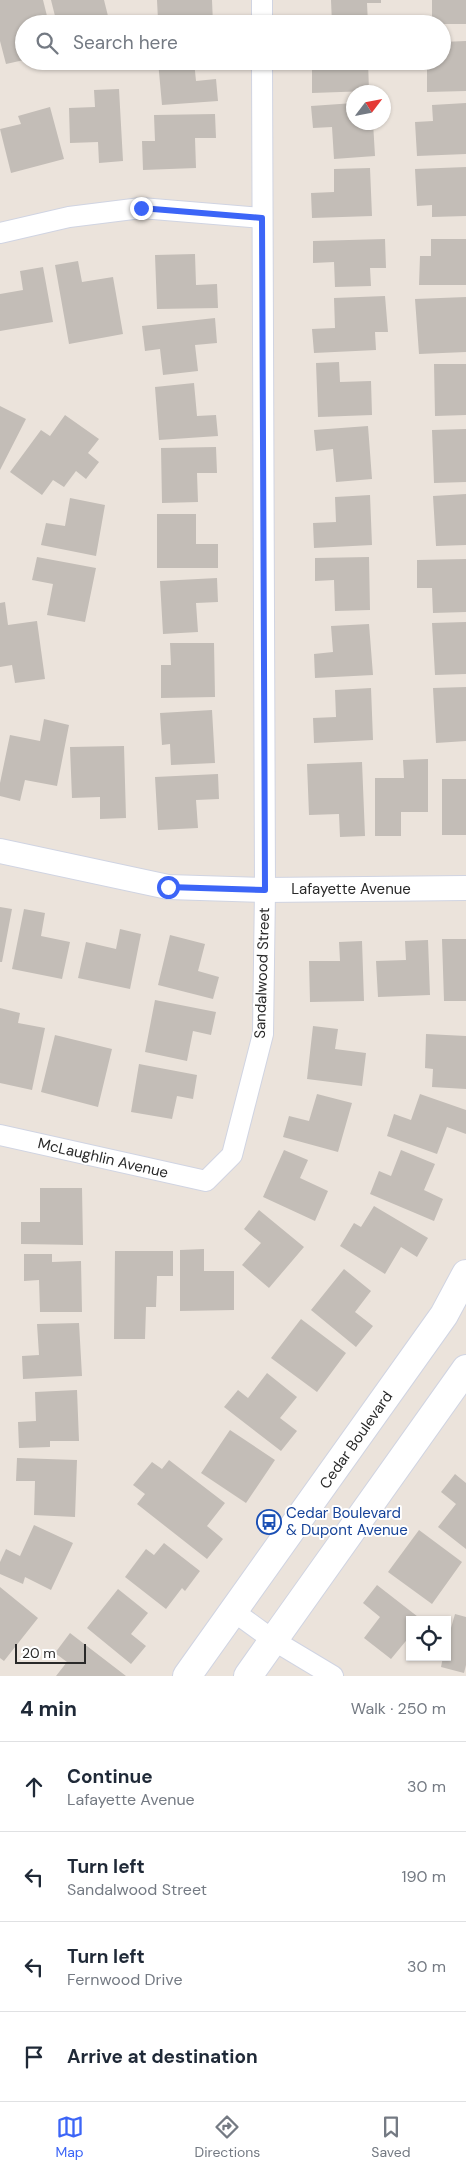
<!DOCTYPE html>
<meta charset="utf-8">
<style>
body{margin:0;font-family:"DM Sans",sans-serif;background:#f6f6f7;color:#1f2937}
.controls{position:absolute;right:15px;bottom:15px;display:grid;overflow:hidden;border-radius:0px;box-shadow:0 1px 4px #0004}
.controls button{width:45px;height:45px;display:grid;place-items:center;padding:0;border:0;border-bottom:1px solid #e0e1e3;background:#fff;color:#1f2937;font:25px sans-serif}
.compass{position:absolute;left:346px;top:85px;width:45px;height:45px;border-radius:50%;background:#fff;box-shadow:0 1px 4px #0004;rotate:58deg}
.scale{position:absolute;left:15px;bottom:12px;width:71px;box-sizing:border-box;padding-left:5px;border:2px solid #292929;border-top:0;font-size:14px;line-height:18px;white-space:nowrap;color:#292929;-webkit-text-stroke:4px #fff;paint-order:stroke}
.stop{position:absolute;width:15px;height:15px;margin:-11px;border:4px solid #3c65f7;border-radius:50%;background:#fff}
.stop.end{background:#3c65f7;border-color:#fff;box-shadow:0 1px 5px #0008}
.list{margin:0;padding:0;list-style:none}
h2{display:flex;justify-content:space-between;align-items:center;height:65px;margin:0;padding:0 20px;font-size:21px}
h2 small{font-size:16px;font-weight:400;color:#747a83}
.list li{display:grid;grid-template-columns:32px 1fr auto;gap:15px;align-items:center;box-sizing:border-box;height:90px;padding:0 20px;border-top:1px solid #e0e1e3}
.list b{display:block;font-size:19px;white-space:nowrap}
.list p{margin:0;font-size:16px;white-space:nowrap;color:#747a83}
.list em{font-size:16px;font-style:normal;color:#747a83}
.icon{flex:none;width:28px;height:28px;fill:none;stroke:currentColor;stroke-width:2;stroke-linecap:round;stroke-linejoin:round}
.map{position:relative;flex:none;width:466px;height:1676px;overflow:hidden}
.search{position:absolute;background:#fff;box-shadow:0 1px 4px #0004;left:15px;right:15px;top:15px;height:55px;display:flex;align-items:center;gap:12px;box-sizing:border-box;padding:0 18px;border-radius:28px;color:#747a83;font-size:19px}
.sheet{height:425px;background:#fff}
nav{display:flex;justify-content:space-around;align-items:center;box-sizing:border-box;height:70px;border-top:1px solid #e0e1e3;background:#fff;font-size:14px;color:#747a83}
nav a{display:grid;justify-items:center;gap:2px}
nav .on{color:#3c65f7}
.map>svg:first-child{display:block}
.building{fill:#c3bdb7}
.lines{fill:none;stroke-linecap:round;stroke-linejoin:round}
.minor-casing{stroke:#d0d4e2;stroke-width:22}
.tertiary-casing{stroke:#d0d4e2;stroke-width:26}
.secondary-casing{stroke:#d0d4e2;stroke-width:30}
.minor{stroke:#fff;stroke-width:20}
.tertiary{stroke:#fff;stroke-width:24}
.secondary{stroke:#fff;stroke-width:28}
.route{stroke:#3c65f7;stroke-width:6}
.labels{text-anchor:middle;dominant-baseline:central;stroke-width:4;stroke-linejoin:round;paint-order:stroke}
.street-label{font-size:15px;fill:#292929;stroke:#fff}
.transit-label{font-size:15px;fill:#164399;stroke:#fff;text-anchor:start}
</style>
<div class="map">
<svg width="466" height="1676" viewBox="0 0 466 1676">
<rect width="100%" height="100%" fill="#ebe3db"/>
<path class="building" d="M 0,0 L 43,0 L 49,24 L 24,24 L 24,60 L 6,64 L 0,41 Z
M 51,0 L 104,0 L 110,24 L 57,24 Z
M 157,0 L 212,0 L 213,24 L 173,24 L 173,19 L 158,20 Z
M 331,0 L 381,0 L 381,3 L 367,3 L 368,24 L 332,24 Z
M 432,0 L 466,0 L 466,24 L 432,24 Z
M 466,41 L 466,91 L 427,92 L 427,61 L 442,61 L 442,42 Z
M 158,61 L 194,61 L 196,81 L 216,79 L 218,101 L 162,105 Z
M 333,61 L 368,61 L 369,91 L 312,93 L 312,69 L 333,68 Z
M 119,89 L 123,161 L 99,163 L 98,142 L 70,143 L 69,108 L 95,107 L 94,90 Z
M 354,103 L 354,122 L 373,122 L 375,156 L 334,159 L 332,127 L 313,128 L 311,106 Z
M 466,103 L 466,154 L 417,156 L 415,122 L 433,121 L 432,105 Z
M 50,107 L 64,159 L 11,173 L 0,129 L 21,124 L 18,116 Z
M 215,114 L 216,138 L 195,138 L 196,168 L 143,170 L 142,141 L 155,141 L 154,115 Z
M 466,167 L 466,216 L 432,217 L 432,205 L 417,206 L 415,169 Z
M 370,168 L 372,216 L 312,218 L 311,193 L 334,192 L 334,169 Z
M 385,239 L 386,268 L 370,268 L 371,286 L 335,287 L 334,262 L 313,263 L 313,241 Z
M 431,239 L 466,239 L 466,285 L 419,285 L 420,256 L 431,256 Z
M 195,254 L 196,285 L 217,284 L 218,308 L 157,309 L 155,255 Z
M 78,261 L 82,282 L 113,277 L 123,334 L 69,344 L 55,265 Z
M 43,267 L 53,322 L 0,331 L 0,294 L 23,290 L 20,271 Z
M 385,296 L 388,332 L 375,332 L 376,350 L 314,353 L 312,329 L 335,328 L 334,298 Z
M 466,297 L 466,352 L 419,354 L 415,299 Z
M 215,318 L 217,343 L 195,345 L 198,371 L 163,375 L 160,349 L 145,351 L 142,326 Z
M 339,362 L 340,382 L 371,381 L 372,415 L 318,417 L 316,363 Z
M 434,364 L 466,364 L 466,415 L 435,416 Z
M 194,383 L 197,416 L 216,415 L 218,436 L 159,440 L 155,387 Z
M 0,406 L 26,419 L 0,470 Z
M 65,415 L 99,439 L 88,453 L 99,462 L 86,479 L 76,471 L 64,487 L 53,480 L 42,495 L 10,472 L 41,430 L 50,436 Z
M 368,426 L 372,479 L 336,482 L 333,449 L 316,451 L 314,430 Z
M 466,429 L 466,482 L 434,483 L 432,430 Z
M 216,447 L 217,473 L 197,473 L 198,502 L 162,503 L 161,448 Z
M 466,494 L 466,545 L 436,546 L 433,496 Z
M 370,495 L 372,545 L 314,548 L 313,523 L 336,522 L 335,497 Z
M 70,498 L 105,505 L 96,556 L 41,545 L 46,523 L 65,526 Z
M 157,514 L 196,514 L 196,544 L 218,544 L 218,568 L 157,568 Z
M 37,557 L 96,568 L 85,622 L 47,615 L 53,584 L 32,580 Z
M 369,557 L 370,610 L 335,611 L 334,580 L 315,581 L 315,558 Z
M 466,559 L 466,612 L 433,613 L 432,588 L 417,588 L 417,560 Z
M 217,578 L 218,602 L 196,603 L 198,632 L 163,634 L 160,581 Z
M 5,602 L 8,625 L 37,621 L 45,679 L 15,683 L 12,665 L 0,667 L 0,603 Z
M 466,622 L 466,674 L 435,675 L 432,623 Z
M 369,624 L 373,675 L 315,678 L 314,654 L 333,652 L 331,626 Z
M 170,643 L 214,643 L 215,697 L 161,698 L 161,665 L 171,665 Z
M 466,687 L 466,741 L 436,743 L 433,688 Z
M 371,688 L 373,740 L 314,743 L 313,718 L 336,717 L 335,690 Z
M 212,710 L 215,763 L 171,765 L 170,744 L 162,745 L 160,713 Z
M 44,719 L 69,725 L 57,786 L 25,780 L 20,801 L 0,796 L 0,783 L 10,735 L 40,741 Z
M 124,746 L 126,818 L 100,819 L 100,797 L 72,798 L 70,747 Z
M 428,759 L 428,812 L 401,812 L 401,836 L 375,836 L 375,778 L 404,778 L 403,760 Z
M 362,762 L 365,836 L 340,837 L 339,814 L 309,815 L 307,764 Z
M 218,774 L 219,799 L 196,800 L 198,828 L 158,830 L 155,777 Z
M 442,779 L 466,779 L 466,835 L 442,835 Z
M 0,907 L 12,909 L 2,962 L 0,962 Z
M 24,909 L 45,913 L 41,936 L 70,942 L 62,979 L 12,969 Z
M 120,929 L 141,934 L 130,989 L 78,978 L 86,942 L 116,949 Z
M 170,935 L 205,944 L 198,971 L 219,977 L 213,999 L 158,985 Z
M 442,939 L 466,939 L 466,1001 L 444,1001 Z
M 428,940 L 430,995 L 378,997 L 376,961 L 406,960 L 405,941 Z
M 362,941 L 364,1001 L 310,1002 L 309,961 L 340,961 L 339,942 Z
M 155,1000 L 216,1012 L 211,1035 L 193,1031 L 187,1061 L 145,1052 Z
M 0,1008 L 20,1013 L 18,1023 L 45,1028 L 32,1090 L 0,1083 Z
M 313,1026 L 338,1029 L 335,1049 L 366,1053 L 362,1086 L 307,1079 Z
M 426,1034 L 466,1036 L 466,1089 L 432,1087 L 433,1069 L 425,1068 Z
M 55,1035 L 112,1049 L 98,1107 L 41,1092 Z
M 139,1064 L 197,1075 L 193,1099 L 177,1096 L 172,1119 L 131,1112 Z
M 317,1094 L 352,1103 L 338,1152 L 283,1137 L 289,1116 L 309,1121 Z
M 420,1094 L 466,1110 L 466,1134 L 447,1127 L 437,1154 L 387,1136 L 394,1114 L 411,1120 Z
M 284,1150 L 308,1160 L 300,1178 L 328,1191 L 315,1221 L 263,1197 Z
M 401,1150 L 435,1164 L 424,1190 L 443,1199 L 434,1221 L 370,1194 L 379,1171 L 391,1176 Z
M 40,1188 L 82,1188 L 83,1245 L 21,1244 L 21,1222 L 40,1222 Z
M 374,1206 L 428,1238 L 417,1257 L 401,1247 L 385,1274 L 340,1246 L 354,1223 L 361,1227 Z
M 259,1210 L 304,1247 L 269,1288 L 242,1265 L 261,1243 L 244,1229 Z
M 204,1249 L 204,1271 L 234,1271 L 234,1310 L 180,1311 L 180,1250 Z
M 115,1251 L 173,1251 L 173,1276 L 157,1276 L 156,1307 L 146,1307 L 145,1339 L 114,1339 Z
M 24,1254 L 52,1254 L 52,1262 L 81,1261 L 82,1312 L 40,1312 L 39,1280 L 24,1281 Z
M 344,1269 L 371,1291 L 355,1312 L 373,1326 L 356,1347 L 311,1310 Z
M 301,1319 L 346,1353 L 317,1392 L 271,1358 Z
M 79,1323 L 82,1376 L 23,1379 L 22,1356 L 39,1355 L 37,1324 Z
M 267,1373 L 297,1397 L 280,1418 L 297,1431 L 281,1451 L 224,1407 L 238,1390 L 248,1398 Z
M 77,1390 L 79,1441 L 50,1441 L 50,1447 L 19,1448 L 18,1422 L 36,1421 L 35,1392 Z
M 230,1430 L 275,1460 L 246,1503 L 201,1473 Z
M 17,1458 L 77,1460 L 75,1517 L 34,1515 L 35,1481 L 16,1481 Z
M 169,1460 L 225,1503 L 207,1526 L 223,1539 L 207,1559 L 137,1504 L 145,1494 L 133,1485 L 152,1462 L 162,1469 Z
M 455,1474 L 466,1483 L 466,1549 L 438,1527 L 456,1504 L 441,1492 Z
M 34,1525 L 73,1543 L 51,1590 L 25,1577 L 23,1584 L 0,1574 L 0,1562 L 6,1549 L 20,1556 Z
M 419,1530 L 462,1562 L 432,1604 L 388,1572 Z
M 164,1543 L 200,1571 L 185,1591 L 182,1588 L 166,1609 L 125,1577 L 146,1549 L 154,1555 Z
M 377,1585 L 422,1620 L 410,1620 L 410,1636 L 391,1659 L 364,1638 L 380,1617 L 363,1603 Z
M 0,1587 L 38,1618 L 4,1661 L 0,1658 Z
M 118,1589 L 148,1613 L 131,1634 L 146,1646 L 131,1664 L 87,1628 Z
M 455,1614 L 466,1617 L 466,1665 L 464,1673 L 441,1667 L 443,1657 L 447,1657 L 447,1642 Z
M 70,1633 L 126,1676 L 56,1676 L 67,1662 L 55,1653 Z"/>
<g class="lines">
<defs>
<path id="minor" d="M 262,24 L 262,0
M 0,233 L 69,217 L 141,208 L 262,218
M 0,1135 L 206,1181 L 232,1155 L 263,1034 L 265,890 L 262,61
M 233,1611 L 273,1640 L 333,1676"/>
<path id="tertiary" d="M 0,851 L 168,887 L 265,890 L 466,888"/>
<path id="secondary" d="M 187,1676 L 444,1315 L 466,1274
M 248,1676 L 466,1369"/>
</defs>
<use href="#minor" class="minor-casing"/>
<use href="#tertiary" class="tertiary-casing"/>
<use href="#secondary" class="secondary-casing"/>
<use href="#minor" class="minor"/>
<use href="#tertiary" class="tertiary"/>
<use href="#secondary" class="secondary"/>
</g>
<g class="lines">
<path class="route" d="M 141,208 L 262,218 L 265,890 L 168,887"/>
</g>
<defs>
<symbol id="bus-ring" viewBox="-11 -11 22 22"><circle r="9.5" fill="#fff" stroke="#1a4fb4" stroke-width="1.5"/><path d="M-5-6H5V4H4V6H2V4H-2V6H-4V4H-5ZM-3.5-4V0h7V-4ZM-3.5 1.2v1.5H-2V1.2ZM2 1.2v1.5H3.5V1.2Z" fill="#1a4fb4"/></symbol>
</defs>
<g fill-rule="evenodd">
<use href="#bus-ring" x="255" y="1508" width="28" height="28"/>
</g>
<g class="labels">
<g class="street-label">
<text x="351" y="889">Lafayette Avenue</text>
<text transform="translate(262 973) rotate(-88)">Sandalwood Street</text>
<text transform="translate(103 1158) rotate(13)">McLaughlin Avenue</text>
<text transform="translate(356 1440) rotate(-55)">Cedar Boulevard</text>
</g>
<g class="transit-label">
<text x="286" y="1513">Cedar Boulevard<tspan x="286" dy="17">&amp; Dupont Avenue</tspan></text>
</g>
</g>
</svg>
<div class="controls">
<button><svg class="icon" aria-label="locate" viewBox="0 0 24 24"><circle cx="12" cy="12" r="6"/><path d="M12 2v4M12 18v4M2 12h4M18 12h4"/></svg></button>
</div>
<svg class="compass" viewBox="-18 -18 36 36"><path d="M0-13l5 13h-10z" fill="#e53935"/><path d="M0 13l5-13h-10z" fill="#747a83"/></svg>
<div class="scale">20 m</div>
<div class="stop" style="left:168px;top:887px"></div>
<div class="stop end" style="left:141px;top:208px"></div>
<div class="search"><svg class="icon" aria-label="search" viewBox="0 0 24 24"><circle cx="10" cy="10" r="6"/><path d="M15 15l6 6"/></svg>Search here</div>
</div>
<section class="sheet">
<h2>4 min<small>Walk · 250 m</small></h2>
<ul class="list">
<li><svg class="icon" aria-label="ahead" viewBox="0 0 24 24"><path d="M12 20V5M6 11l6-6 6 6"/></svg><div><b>Continue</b><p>Lafayette Avenue</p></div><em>30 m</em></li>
<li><svg class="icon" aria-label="left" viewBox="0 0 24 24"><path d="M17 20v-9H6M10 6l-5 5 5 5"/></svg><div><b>Turn left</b><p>Sandalwood Street</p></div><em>190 m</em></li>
<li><svg class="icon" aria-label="left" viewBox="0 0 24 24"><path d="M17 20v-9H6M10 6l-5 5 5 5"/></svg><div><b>Turn left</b><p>Fernwood Drive</p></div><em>30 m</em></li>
<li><svg class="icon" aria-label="arrive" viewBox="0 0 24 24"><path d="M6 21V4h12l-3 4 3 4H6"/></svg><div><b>Arrive at destination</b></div></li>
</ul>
</section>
<nav>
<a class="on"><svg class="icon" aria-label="map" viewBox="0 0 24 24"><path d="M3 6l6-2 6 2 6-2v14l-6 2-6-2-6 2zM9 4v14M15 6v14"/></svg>Map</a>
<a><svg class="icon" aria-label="directions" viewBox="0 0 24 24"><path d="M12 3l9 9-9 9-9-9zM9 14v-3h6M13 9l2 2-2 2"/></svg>Directions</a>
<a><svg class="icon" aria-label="saved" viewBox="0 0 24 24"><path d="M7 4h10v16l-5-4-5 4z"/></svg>Saved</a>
</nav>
